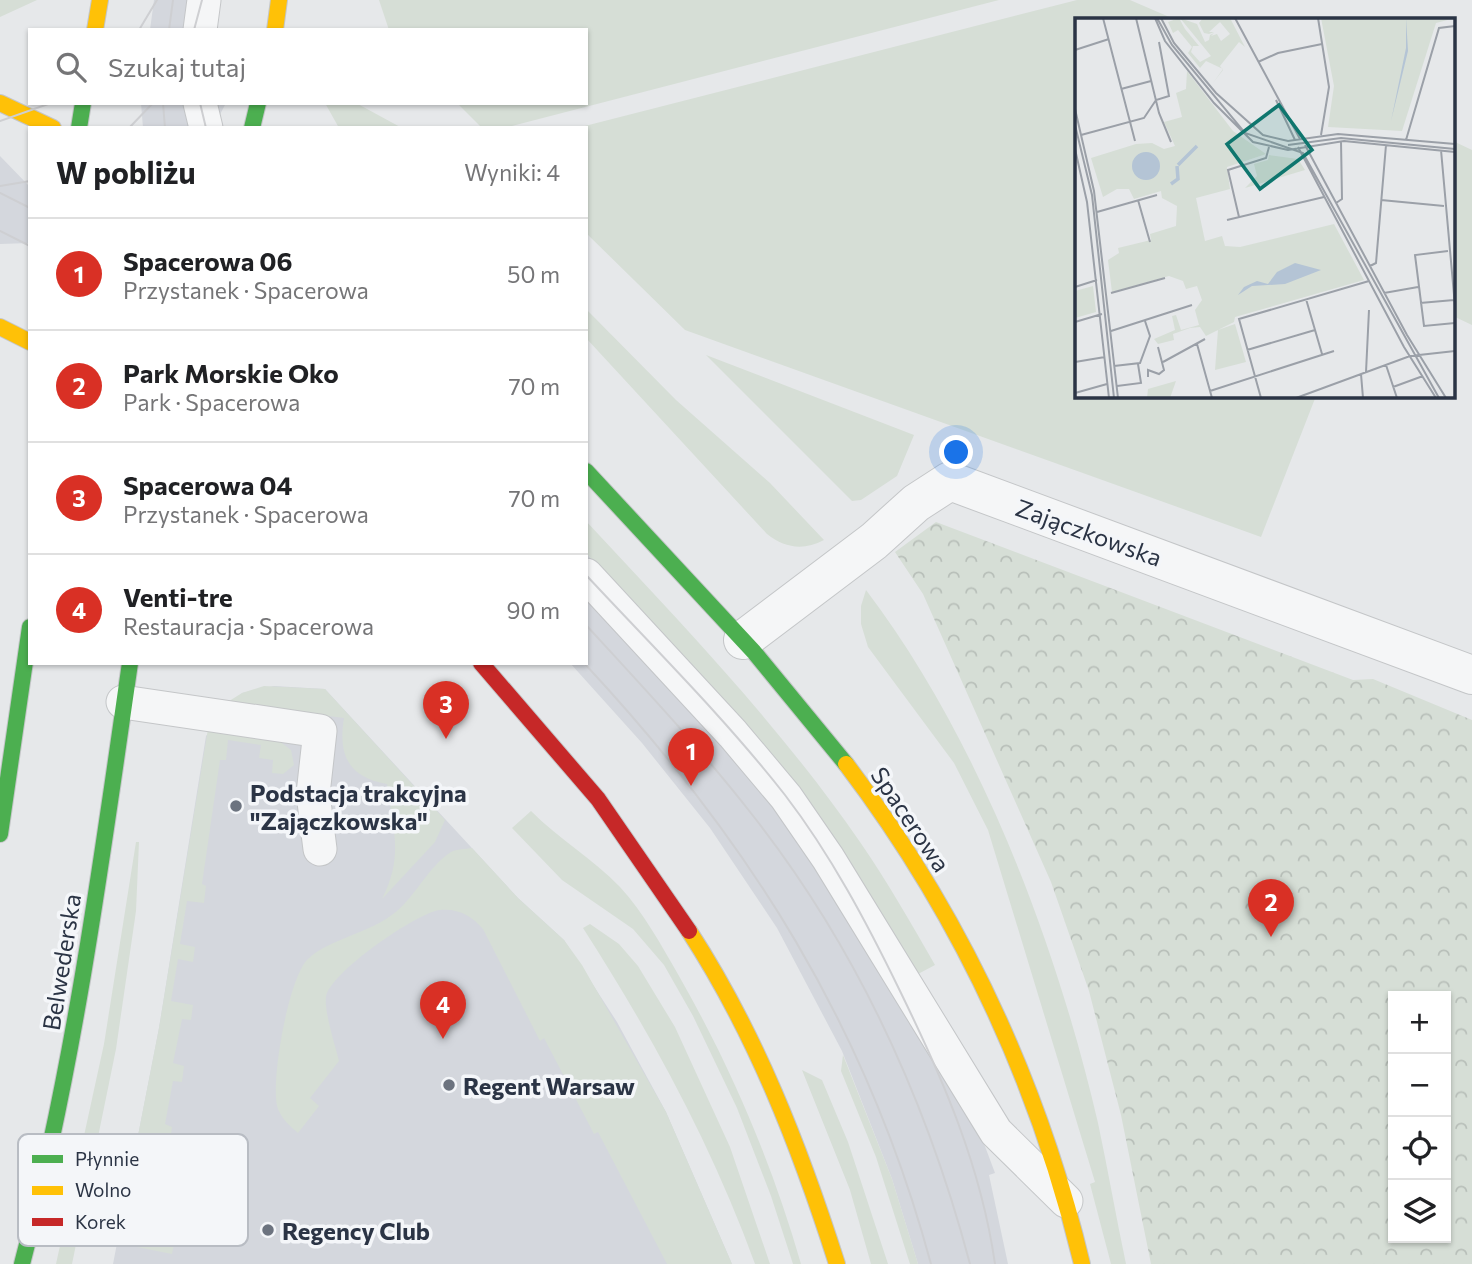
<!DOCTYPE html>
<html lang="pl">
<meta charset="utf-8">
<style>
body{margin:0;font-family:Commissioner,sans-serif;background:#f6f6f6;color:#202124}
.controls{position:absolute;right:21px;bottom:21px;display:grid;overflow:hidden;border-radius:0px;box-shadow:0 2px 5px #0004}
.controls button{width:63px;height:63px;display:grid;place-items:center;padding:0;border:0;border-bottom:2px solid #e0e0e0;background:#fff;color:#202124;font:35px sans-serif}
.you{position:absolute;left:957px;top:453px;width:24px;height:24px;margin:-18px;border:5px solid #fff;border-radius:50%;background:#1a73e8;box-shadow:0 0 0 10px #1a73e833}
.badge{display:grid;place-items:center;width:46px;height:46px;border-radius:50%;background:#d93025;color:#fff;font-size:23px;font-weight:700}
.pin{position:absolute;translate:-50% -58px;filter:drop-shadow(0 2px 4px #0008)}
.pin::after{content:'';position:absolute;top:37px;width:24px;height:21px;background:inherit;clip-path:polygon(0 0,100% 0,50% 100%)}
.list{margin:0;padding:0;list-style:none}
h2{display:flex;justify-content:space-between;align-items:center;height:91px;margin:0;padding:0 28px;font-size:30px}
h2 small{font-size:23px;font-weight:400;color:#757577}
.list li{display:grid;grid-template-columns:46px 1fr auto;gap:21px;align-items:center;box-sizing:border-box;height:112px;padding:0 28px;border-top:2px solid #e0e0e0}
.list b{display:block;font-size:26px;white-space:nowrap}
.list p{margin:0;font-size:23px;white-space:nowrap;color:#757577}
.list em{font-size:23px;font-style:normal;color:#757577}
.icon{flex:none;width:38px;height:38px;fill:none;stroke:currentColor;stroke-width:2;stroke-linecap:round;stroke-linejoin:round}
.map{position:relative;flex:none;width:1472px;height:1264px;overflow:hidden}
.search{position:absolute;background:#fff;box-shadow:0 2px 5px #0004;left:28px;top:28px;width:560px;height:77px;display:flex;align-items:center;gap:18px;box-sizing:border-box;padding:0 24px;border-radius:0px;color:#757577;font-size:26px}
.panel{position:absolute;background:#fff;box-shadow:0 2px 5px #0004;left:28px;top:126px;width:560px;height:539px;border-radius:0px}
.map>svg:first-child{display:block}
.built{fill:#d4d7dd}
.grass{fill:#d6ded6}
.forest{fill:url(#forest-crowns);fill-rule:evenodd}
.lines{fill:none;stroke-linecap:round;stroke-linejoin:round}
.lane-casing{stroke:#c4c6c8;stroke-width:35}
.street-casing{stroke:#c4c6c8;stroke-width:40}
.fast-casing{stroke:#c4c6c8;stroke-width:18}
.slow-casing{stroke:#c4c6c8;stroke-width:18}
.jam-casing{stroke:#c4c6c8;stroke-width:18}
.lane{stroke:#f5f6f7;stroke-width:33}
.street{stroke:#f5f6f7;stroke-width:38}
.fast{stroke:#4caf50;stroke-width:16}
.slow{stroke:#ffc107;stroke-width:16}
.jam{stroke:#c62828;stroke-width:16}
.tram{stroke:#cecfd2;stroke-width:2}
.poi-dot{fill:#6c737f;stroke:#f4f6f9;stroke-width:2.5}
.labels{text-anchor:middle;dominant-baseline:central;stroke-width:7;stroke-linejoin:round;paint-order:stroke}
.street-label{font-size:24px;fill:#2b3445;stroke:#f4f6f9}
.poi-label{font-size:24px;font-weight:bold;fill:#2b3445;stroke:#f4f6f9;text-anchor:start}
.inset-river{fill:none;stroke:#b4c4d5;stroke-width:3.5}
.inset-road{fill:none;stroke:#9ba0a8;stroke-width:2}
.view{fill:#0f766e;fill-opacity:0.15;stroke:#0f766e;stroke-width:3.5}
.inset-edge{fill:none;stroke:#2b3445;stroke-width:3.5}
.key{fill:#f4f6f9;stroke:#b8bcc3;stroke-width:2}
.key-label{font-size:19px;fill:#2b3445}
</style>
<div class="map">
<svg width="1472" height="1264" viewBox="0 0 1472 1264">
<defs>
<pattern id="forest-crowns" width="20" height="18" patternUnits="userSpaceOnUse" patternTransform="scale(1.75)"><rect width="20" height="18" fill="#d6ded6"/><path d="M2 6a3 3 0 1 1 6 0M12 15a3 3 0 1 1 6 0" fill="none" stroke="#b8bfb9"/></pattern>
</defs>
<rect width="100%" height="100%" fill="#e6e8ea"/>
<path class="built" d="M 154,0 L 218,0 L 218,30 L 150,30 Z
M 141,103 L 226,103 L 213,128 L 143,128 Z
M 0,156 L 30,187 L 30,243 L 0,244 Z
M 586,553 L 721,699 L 800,790 L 971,1109 L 995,1173 L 989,1175 L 1008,1264 L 918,1264 L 892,1179 L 842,1051 L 777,928 L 710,828 L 642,743 L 570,663 L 586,663 Z
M 274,686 L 325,689 L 518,898 L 564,940 L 617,1022 L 666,1112 L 732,1264 L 113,1264 L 159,1028 L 206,736 L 242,693 Z"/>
<path class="grass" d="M 0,0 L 37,0 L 0,17 Z
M 379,0 L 999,0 L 504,128 L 482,128 L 457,103 L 586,103 L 586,30 L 389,30 Z
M 1077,0 L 1130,0 L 1174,19 L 1076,19 L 1076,396 L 1316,396 L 1261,537 L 685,330 L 586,233 L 586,128 L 577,128 Z
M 325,103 L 356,103 L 402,128 L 339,128 Z
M 1453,141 L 1472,150 L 1472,325 L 1453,316 Z
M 586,309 L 676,400 L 770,483 L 824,540 C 803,551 785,548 767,534 L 586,338 Z
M 706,355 L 914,435 L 897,476 L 861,500 L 852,501 Z
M 586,521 C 682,624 780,726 860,842 C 887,881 911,923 935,965 L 918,974 L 800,790 L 778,762 L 586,553 Z
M 866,590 C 979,739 1056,942 1098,1123 C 1108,1170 1116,1217 1126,1264 L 1111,1264 L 1090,1184 L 1095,1182 L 988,830 L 954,763 L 868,647 L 861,624 L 861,606 Z
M 264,686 L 325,689 L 445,820 L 435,842 L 382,899 C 404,856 393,829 387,784 C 348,777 338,755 344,718 L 226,703 L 242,693 Z
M 208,729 L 278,740 L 291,750 L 294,765 L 283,774 L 272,773 L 273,760 L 259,758 L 261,745 L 228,740 L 226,760 L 220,760 L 202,884 L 206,886 L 204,903 L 187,901 L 180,944 L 195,947 L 193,962 L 178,959 L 171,1001 L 193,1005 L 191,1020 L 182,1019 L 173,1063 L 184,1066 L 182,1082 L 173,1081 L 165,1124 L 172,1127 L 170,1142 L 162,1141 L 154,1185 L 162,1188 L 159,1203 L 151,1202 L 145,1228 L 176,1234 L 172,1254 L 117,1243 L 159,1028 Z
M 531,811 C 559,839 593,859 620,887 C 644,913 661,945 679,976 C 731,1067 772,1163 801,1264 L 793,1264 L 771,1196 L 737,1108 L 693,1016 L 664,965 L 633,929 L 562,880 L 512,828 Z
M 136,842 L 139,842 L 136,911 L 116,1049 L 72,1264 L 56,1264 L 104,1044 Z
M 472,848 L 518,898 L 564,940 L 582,965 L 666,1112 L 732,1264 L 667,1264 L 598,1132 L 594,1134 L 544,1038 L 540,1041 L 483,929 C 472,916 458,908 440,910 C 418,912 329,973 326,997 C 324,1011 335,1045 339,1061 L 310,1098 L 319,1106 L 298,1133 C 290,1126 282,1119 278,1109 C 269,1085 289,976 308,959 C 330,938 370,934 397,911 C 416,895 429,866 451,852 C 456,849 466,849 472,848 Z
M 590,924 L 619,944 L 638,966 L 675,1027 L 730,1147 L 770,1264 L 755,1264 C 712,1145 651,1034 583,928 Z
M 843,1055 L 892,1179 L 918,1264 L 910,1264 L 876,1157 L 841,1071 Z
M 802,1070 L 822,1080 L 848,1142 L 888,1264 L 871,1264 L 850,1190 Z"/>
<path class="forest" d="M 936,522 L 1353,680 L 1373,679 L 1472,720 L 1472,1264 L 1151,1264 L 1121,1115 L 1089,991 L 1051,882 L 923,594 L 895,552 ZM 1393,996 L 1446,996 L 1446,1238 L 1393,1238 Z"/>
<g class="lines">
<defs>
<path id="lane" d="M 200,30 L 204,0
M 200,103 L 206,128
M 586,575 L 733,734 L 786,797 L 828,858 L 996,1132 L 1066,1201
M 123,702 L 320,731 L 313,794 L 320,849"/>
<path id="street" d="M 743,640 L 874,541 L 916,503 L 950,481 L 1472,675"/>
<path id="fast" d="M 79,128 L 83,103
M 252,128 L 258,103
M 586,471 L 754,652 L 846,764
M 0,834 L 30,627
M 22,1264 C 74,1066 101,865 130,663"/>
<path id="slow" d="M 95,30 L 100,0
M 275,30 L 279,0
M 0,103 L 53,128
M 0,327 L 30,342
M 846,764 C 960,914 1038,1081 1082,1264
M 689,931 C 756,1034 800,1148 837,1264"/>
<path id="jam" d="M 481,663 L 598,799 L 689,931"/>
</defs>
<use href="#lane" class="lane-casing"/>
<use href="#street" class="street-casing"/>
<use href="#fast" class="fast-casing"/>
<use href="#slow" class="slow-casing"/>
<use href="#jam" class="jam-casing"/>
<use href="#lane" class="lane"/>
<use href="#street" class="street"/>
<use href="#fast" class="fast"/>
<use href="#slow" class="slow"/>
<use href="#jam" class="jam"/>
<path class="tram" d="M 139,30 L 157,0
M 169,30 L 173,0
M 194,30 L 202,0
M 163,103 L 165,128
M 200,103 L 206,128
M 0,121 L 51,103
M 129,128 L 153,103
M 0,186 L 30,181
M 0,193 L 30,208
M 0,231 L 30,246
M 586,575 C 653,647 724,717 785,795 C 831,855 867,923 900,991 C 943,1079 981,1166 995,1264
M 586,625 C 644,688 702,750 754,817 C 858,950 927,1102 970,1264
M 584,663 C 750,841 867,1027 931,1264"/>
</g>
<g class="poi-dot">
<circle cx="236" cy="806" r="7"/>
<circle cx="449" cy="1085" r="7"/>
<circle cx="268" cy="1230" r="7"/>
</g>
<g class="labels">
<g class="street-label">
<text transform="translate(1089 532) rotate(20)">Zajączkowska</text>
<text transform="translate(911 819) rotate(56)">Spacerowa</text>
<text transform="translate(61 962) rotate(-81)">Belwederska</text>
</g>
<g class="poi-label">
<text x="250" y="792">Podstacja trakcyjna<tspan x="250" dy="28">"Zajączkowska"</tspan></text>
<text x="463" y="1085">Regent Warsaw</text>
<text x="282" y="1230">Regency Club</text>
</g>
</g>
<g transform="translate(1075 18)">
<rect width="380" height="380" fill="#e6e8ea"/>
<path d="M 104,0 L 110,11 L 124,28 L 118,28 L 116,34 L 125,44 L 136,38 L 105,0 L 122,6 L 130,24 L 134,22 L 135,17 L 139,15 L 136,18 L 142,16 L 146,23 L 155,16 L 145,4 L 134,14 L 139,14 L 134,16 L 129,15 L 124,5 L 128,0 L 155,0 L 170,29 L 164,24 L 145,48 L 148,52 L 138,65 L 148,51 L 131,43 L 125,50 L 113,35 L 117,29 L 103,12 L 98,15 L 93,4 ZM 194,137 L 223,141 L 230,152 L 170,170 L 182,158 L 179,146 L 193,142 Z" fill="#d6ded6"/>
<path d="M 246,0 L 380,0 L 361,5 L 327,113 L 253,109 L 259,68 ZM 112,53 L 158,113 L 191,136 L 152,149 L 155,171 L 121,180 L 130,223 L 147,218 L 150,228 L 165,229 L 259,206 L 289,262 L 160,299 L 159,304 L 131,318 L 125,309 L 115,310 L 98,316 L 99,322 L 83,326 L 79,321 L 100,312 L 97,298 L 101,297 L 106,312 L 124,307 L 120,292 L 127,282 L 122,268 L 111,271 L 108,263 L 94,258 L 37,274 L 33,242 L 44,235 L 43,230 L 76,222 L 75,216 L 101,208 L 102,188 L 87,180 L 86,173 L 59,181 L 54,171 L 42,171 L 28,179 L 16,140 L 61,126 L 77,125 L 89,131 L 100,128 L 89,104 L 107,99 L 101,75 L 111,71 ZM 18,268 L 21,294 L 0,300 L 0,273 ZM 160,306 L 171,344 L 140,352 L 143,312 ZM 101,363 L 95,380 L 72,380 L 73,371 Z" fill="#d6ded6"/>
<path d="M 331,0 L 333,33 L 316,103 L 331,30 ZM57 148a14 14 0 1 1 28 0a14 14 0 1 1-28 0ZM 220,245 L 246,252 L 210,266 L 177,268 L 163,277 L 169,269 L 182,263 L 193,266 L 202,254 Z" fill="#b4c4d5"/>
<path class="inset-river" d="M 103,147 L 122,128M 96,166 L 103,161 L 102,148"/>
<path class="inset-road" d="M 28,0 L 60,123M 61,0 L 84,95 L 96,124M 80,0 L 90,23 L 139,85 L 178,124 L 213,132 L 269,123 L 380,134M 82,0 L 97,27 L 170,115 L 228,135 L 364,380M 86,0 L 99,25 L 141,75 L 188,117 L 213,123 L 263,116 L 380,126M 160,0 L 225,121M 243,0 L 254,69 L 246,117M 0,32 L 34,21M 183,44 L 203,35 L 247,26M 46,71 L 76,63M 201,82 L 220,122M 0,91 L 19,173 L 43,380M 0,107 L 17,177 L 39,380M 6,117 L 69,100 L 81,82 L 94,78 L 84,24M 331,122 L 364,10 L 380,8M 213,127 L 266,120 L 380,131M 230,127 L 332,317 L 371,380M 223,129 L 329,329 L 361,380M 0,131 L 12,184 L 34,380M 366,132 L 380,288M 63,182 L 75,224M 306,182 L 369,188M 261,185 L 267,181 L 266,123M 22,194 L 82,177M 164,199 L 153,152 L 191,140 L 194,129M 152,202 L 249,179M 373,233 L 340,237 L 349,308 L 380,305M 295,248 L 301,245 L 311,127M 0,269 L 22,262M 36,275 L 90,260M 309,275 L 343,269M 231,281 L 247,336M 345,285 L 379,282M 0,304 L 27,296M 36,313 L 117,287M 122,326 L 137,380M 172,332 L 240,312M 0,344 L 30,339M 88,344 L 130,321M 311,347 L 322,380M 39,348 L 65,345 L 75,318 L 70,303M 291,354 L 294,292M 286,356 L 288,380M 73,359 L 73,352 L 84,356 L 89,352 L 83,329M 42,368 L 66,365 L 63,346M 318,369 L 348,358M 135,373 L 259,333M 0,375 L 32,366M 186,380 L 164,301 L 294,263M 221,380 L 335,338 L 380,333"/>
<path class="view" d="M 204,87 L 237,132 L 185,171 L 152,126 Z"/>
<rect width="380" height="380" class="inset-edge"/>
</g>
<rect x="18" y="1134" width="230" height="112" rx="10" class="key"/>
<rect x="32" y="1155" width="31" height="8" fill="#4caf50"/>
<rect x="32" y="1186" width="31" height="9" fill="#ffc107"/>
<rect x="32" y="1218" width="31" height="8" fill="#c62828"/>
<g class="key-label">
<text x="75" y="1166">Płynnie</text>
<text x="75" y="1197">Wolno</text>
<text x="75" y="1229">Korek</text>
</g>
</svg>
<div class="controls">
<button>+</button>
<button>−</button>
<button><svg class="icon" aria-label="locate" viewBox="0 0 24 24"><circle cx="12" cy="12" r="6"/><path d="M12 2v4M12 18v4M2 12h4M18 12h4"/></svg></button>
<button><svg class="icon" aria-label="layers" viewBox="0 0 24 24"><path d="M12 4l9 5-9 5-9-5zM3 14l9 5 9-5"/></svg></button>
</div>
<div class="you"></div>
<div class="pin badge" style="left:691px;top:786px">1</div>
<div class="pin badge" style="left:1271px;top:937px">2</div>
<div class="pin badge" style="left:446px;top:739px">3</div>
<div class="pin badge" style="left:443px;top:1039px">4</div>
<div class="search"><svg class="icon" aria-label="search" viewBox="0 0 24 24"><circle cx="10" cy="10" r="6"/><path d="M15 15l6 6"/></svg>Szukaj tutaj</div>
<section class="panel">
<h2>W pobliżu<small>Wyniki: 4</small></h2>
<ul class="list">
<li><span class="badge">1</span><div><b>Spacerowa 06</b><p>Przystanek · Spacerowa</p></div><em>50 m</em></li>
<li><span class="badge">2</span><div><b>Park Morskie Oko</b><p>Park · Spacerowa</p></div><em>70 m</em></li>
<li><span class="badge">3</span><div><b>Spacerowa 04</b><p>Przystanek · Spacerowa</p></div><em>70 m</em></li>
<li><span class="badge">4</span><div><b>Venti-tre</b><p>Restauracja · Spacerowa</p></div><em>90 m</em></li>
</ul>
</section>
</div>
